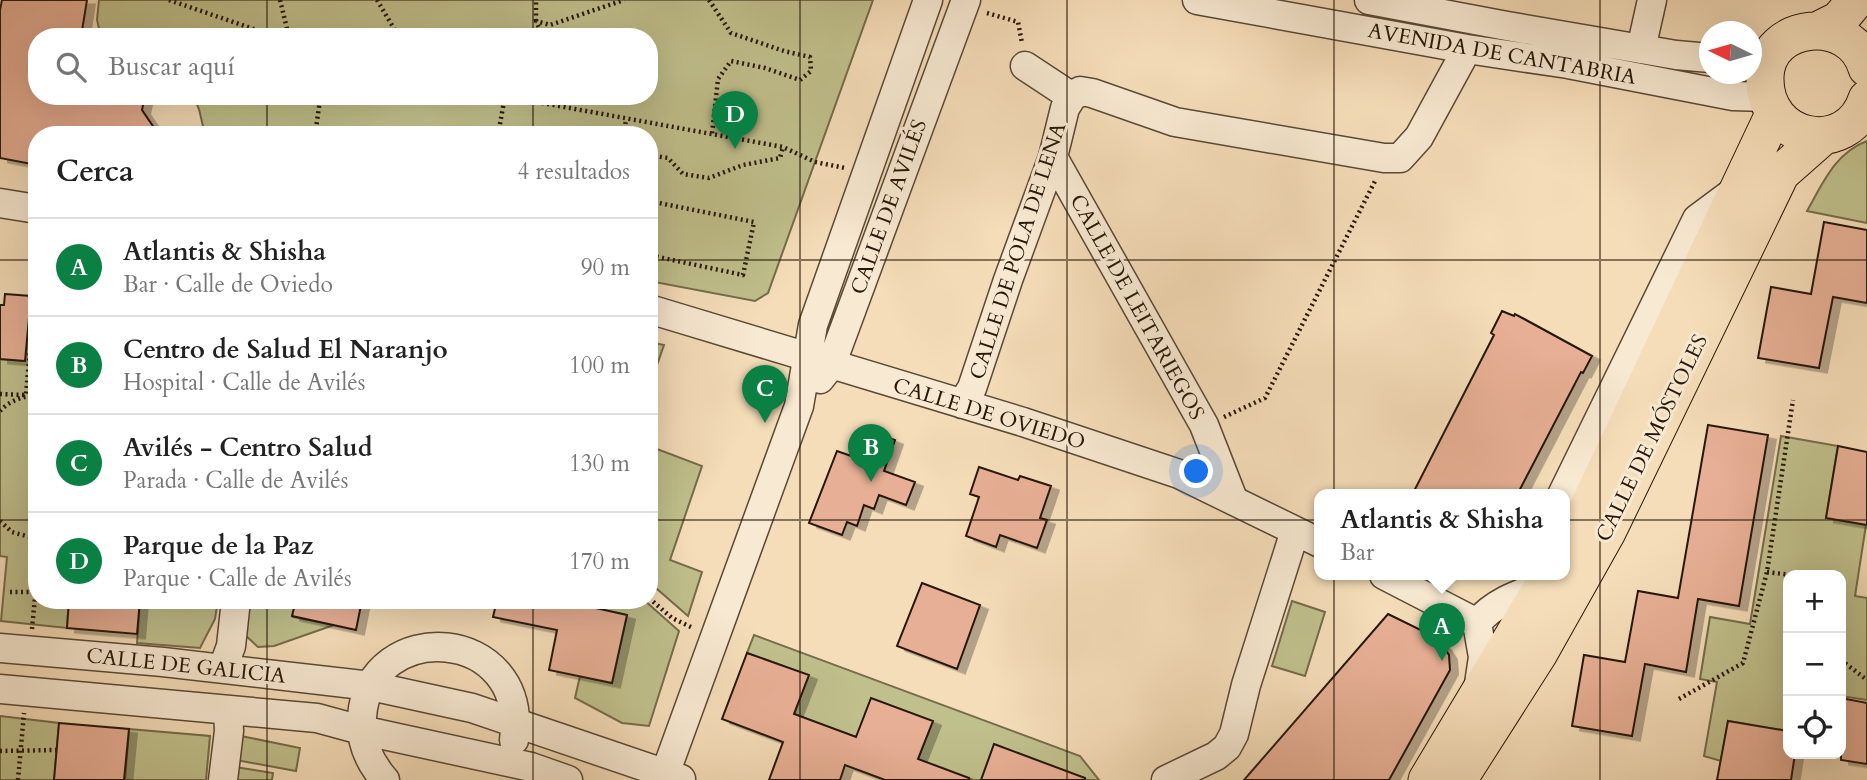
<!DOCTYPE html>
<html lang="es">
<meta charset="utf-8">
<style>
body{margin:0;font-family:Cardo,serif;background:#f2f2f2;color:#222}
.controls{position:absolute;right:21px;bottom:21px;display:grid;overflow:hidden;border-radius:14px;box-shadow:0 7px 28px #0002}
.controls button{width:63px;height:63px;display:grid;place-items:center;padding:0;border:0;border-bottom:2px solid #e0e0e0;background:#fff;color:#222;font:35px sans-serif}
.compass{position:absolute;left:1699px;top:21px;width:63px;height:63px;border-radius:50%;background:#fff;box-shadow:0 7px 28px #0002;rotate:275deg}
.you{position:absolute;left:1197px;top:472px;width:24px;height:24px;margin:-18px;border:5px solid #fff;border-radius:50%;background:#1a73e8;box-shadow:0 0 0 10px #1a73e833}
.badge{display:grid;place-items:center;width:46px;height:46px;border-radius:50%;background:#0b8043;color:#fff;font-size:23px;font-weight:700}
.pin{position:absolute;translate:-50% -58px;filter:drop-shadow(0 2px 4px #0008)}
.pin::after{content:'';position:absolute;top:37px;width:24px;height:21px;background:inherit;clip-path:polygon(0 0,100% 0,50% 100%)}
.popup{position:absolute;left:1314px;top:489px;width:256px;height:91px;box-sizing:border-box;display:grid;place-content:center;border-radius:14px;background:#fff;filter:drop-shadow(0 2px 5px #0005);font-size:23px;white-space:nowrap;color:#767676}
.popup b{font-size:26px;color:#222}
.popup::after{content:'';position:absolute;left:50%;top:100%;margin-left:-14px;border:14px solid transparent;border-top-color:#fff}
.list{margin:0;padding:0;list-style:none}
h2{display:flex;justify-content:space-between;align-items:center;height:91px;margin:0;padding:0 28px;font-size:30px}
h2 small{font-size:23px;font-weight:400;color:#767676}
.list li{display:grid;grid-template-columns:46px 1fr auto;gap:21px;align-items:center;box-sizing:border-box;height:98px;padding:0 28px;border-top:2px solid #e0e0e0}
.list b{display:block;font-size:26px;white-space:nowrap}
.list p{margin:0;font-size:23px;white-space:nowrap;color:#767676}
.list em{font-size:23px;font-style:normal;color:#767676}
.icon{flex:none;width:38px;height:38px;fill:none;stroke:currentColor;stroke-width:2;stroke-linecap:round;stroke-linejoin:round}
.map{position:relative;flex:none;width:1867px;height:780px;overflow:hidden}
.search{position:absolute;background:#fff;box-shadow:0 7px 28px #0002;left:28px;top:28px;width:630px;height:77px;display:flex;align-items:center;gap:18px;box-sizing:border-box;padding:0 24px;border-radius:28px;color:#767676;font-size:26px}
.panel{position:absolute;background:#fff;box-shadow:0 7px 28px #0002;left:28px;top:126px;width:630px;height:483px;border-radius:28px}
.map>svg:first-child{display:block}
.green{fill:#c0c08c;stroke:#746c4a;stroke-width:2}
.building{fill:#e7af95;stroke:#271809;stroke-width:2;filter:url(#shadow)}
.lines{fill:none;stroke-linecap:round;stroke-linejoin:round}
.minor-casing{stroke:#5a4935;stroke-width:31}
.major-casing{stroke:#271809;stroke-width:39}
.path{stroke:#271809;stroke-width:4.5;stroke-dasharray:2 3.5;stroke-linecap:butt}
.minor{stroke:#f8e9d2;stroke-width:28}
.major{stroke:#f5ddb9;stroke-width:37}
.grid{fill:none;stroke:#271809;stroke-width:2;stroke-opacity:0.55}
.labels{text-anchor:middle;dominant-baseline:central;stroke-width:6;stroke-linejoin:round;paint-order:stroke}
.street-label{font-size:21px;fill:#271809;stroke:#f8e9d2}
</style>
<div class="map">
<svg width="1867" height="780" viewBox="0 0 1867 780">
<defs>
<filter id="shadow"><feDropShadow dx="8" dy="4.5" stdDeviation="0" flood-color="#0004"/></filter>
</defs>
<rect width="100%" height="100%" fill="#f5ddb9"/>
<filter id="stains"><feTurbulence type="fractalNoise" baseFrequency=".00286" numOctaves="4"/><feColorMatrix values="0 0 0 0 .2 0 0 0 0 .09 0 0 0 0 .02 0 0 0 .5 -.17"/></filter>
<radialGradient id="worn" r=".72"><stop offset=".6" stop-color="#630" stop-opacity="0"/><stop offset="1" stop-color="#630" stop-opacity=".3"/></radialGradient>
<path class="green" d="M 99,0 L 873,0 L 768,293 L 755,301 L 649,281 L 649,135 L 205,135 L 199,109 L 193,96 L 649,96 L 649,37 L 101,37 L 97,20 Z
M 1867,141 L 1867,223 L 1807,211 C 1823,183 1835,153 1867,141 Z
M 31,296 L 37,297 L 37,600 L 69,600 L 67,628 L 1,621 L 7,557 L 0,556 L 0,359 L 25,361 Z
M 649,342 L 664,345 L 649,388 Z
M 1781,436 L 1838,446 L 1826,518 L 1866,525 L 1855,596 L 1867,598 L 1867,700 L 1841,696 L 1841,575 L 1788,575 L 1788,731 L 1728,721 L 1721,761 L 1704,756 L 1717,682 L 1700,679 L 1710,617 L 1750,624 Z
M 649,446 L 702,466 L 670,560 L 702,572 L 688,616 L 649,582 L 649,500 L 657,464 L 649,462 Z
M 140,600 L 218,600 L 215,619 L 200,648 L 137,643 Z
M 248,600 L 296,600 L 293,617 L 334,625 L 274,646 L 258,647 L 244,634 Z
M 644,600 L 679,631 L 649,726 L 622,723 L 575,698 L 580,676 L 612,683 L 627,615 L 563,601 Z
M 1292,601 L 1325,612 L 1305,676 L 1272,666 Z
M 754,635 L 1080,756 L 1099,780 L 974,780 L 917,762 L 932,722 L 856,737 L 794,714 L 808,675 L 747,653 Z
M 0,716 L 59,723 L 54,780 L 0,780 Z
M 129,729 L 210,736 L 206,780 L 125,780 Z
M 241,736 L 300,748 L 296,771 L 236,760 Z
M 235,767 L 273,773 L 272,780 L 234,780 Z"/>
<path class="building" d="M 2,0 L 87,0 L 81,37 L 37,37 L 37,96 L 145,96 L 142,110 L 159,135 L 37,135 L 37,165 L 0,158 L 0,10 Z
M 1824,222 L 1867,230 L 1867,303 L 1833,297 L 1819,368 L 1758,358 L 1771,287 L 1811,294 Z
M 5,294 L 31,296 L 25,361 L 0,359 L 0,305 L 4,305 Z
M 1502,311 L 1514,316 L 1515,314 L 1592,356 L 1583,373 L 1581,372 L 1517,495 L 1412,495 L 1494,335 L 1491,333 Z
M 1708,425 L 1768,435 L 1739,606 L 1698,599 L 1686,672 L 1645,664 L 1632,736 L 1572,726 L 1584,655 L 1625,662 L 1638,591 L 1678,598 Z
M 865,429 L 895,440 L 884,471 L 915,482 L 906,505 L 879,495 L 874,509 L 864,505 L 857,526 L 847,522 L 842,535 L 809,523 L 837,451 L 854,457 Z
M 1838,446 L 1867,452 L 1867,525 L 1826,518 Z
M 979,467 L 1018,480 L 1020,476 L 1051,486 L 1040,518 L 1047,520 L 1037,548 L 1000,535 L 996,547 L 966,536 L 979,497 L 970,494 Z
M 922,583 L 980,605 L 957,669 L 897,646 Z
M 69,600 L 140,600 L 137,634 L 67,628 Z
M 296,600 L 362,600 L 356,630 L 292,616 Z
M 497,600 L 560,600 L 627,615 L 612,683 L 549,670 L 557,630 L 493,617 Z
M 1388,614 L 1431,635 L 1443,646 L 1449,655 L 1450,670 L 1389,780 L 1244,780 Z
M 747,653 L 809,675 L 794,714 L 856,737 L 871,698 L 933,721 L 918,759 L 969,778 L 969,780 L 885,780 L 845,765 L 840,780 L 769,780 L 783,742 L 722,719 Z
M 1841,698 L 1867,703 L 1867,764 L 1841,760 Z
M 1728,721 L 1788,731 L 1788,754 L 1795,754 L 1791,780 L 1717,780 Z
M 59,723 L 129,729 L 124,780 L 54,780 Z
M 994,744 L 1085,778 L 1085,780 L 981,780 Z"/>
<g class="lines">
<defs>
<path id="minor" d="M 1197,0 L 1467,49 L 1568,64 L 1733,96 L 1766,97
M 1369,0 L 1507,26 L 1676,55 L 1710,58
M 1641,49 L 1652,0
M 1025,66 L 1072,97
M 1053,157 L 1204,425 L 1233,499
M 0,203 L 37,209
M 649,309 L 1023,422 L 1179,474 L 1320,543
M 820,379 L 831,365 L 847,322 L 966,0
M 962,404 L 972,388 L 1008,280 L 1053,157 L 1065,108 L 1072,97 L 1080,91 L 1092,93 L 1175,122 L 1384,158 L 1400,158 L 1419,137 L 1467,49
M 1562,495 L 1697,219 L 1736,190
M 1384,575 L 1477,623
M 0,648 L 163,662 L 371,686 L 472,708 L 681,779
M 223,668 L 231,646 L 236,600
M 0,689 L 317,718 L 361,730 L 531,767 L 568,780
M 1478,691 L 1483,657 L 1477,623 C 1494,602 1519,594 1544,585
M 223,780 L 229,731 L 228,710
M 385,780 C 369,762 360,741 362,717 C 369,616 530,625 514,740
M 661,780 L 665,774 L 799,406 L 813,325 L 928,0
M 1166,780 L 1216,756 L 1227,747 L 1234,734 L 1246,685 L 1295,531"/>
<path id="major" d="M 1819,30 L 1839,20 L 1856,0
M 1867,68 C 1851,13 1766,22 1765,77 C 1763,142 1848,158 1867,99
M 1564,550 L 1579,527 L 1774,114
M 1427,780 L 1550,575
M 1458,780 L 1539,653 L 1607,532 L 1781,173 L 1823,136"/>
</defs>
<use href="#minor" class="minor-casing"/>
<use href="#major" class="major-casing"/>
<path class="path" d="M 169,0 L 277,37
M 280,0 L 289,37
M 377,0 L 399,37
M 709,0 L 731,33 L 784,51 L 810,57 L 811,71 L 800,80 L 765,68 L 731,61 L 718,79 L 712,134
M 987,13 L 1018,22 L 1022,43
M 536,21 L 536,0
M 543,37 L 536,21 L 550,25 L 624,0
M 504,96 L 783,147 L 815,162 L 845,168
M 315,135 L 320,100 L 318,96
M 498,135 L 505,96
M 624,135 L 626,119
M 649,155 L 668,158 L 683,174 L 709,178 L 743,165 L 780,158 L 783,147
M 649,201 L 754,222 L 743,275 L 649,255
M 0,394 L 26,395 L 37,270
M 0,411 C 9,401 24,395 37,396
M 1224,417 L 1265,398 L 1375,181
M 0,521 L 12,532 L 37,539
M 1767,572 L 1791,575
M 10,592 L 37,592
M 649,598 L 672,618 L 693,628
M 32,629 L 37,576
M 1841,660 L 1867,680
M 1679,699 L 1743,663 L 1767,572 L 1793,400
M 0,751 L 56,750
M 18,780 L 24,713"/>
<use href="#minor" class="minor"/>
<use href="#major" class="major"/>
</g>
<path class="grid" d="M 267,0 L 267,37M 533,0 L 533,37M 800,0 L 800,780M 1067,0 L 1067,780M 1334,0 L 1334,780M 1600,0 L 1600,780M 267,96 L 267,135M 533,96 L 533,135M 0,260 L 37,260M 649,260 L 1867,260M 0,520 L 37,520M 649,520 L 1867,520M 267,600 L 267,780M 533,600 L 533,780"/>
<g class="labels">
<g class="street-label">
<text transform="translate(1502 54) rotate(10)">AVENIDA DE CANTABRIA</text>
<text transform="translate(889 207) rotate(-70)">CALLE DE AVILÉS</text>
<text transform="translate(1018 251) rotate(-72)">CALLE DE POLA DE LENA</text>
<text transform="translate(1137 307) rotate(61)">CALLE DE LEITARIEGOS</text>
<text transform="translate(989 414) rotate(17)">CALLE DE OVIEDO</text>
<text transform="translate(1652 438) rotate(-64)">CALLE DE MÓSTOLES</text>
<text transform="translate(186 666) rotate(6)">CALLE DE GALICIA</text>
</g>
</g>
<rect width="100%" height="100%" filter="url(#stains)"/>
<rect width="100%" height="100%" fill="url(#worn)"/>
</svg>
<div class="controls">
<button>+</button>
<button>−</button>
<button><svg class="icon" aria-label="locate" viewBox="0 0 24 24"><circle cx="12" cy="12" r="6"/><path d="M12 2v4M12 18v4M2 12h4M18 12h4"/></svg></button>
</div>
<svg class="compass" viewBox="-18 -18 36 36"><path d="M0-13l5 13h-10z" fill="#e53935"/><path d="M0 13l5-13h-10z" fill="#767676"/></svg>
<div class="you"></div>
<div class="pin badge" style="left:1442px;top:661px">A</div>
<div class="popup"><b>Atlantis &amp; Shisha</b>Bar</div>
<div class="pin badge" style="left:871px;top:482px">B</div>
<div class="pin badge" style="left:765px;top:423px">C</div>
<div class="pin badge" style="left:735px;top:149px">D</div>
<div class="search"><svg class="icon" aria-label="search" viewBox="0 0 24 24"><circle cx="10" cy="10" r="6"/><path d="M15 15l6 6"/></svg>Buscar aquí</div>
<section class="panel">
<h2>Cerca<small>4 resultados</small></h2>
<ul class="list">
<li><span class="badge">A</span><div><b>Atlantis &amp; Shisha</b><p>Bar · Calle de Oviedo</p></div><em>90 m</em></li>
<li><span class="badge">B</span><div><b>Centro de Salud El Naranjo</b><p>Hospital · Calle de Avilés</p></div><em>100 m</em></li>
<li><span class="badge">C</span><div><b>Avilés - Centro Salud</b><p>Parada · Calle de Avilés</p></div><em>130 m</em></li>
<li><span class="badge">D</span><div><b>Parque de la Paz</b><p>Parque · Calle de Avilés</p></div><em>170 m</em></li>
</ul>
</section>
</div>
